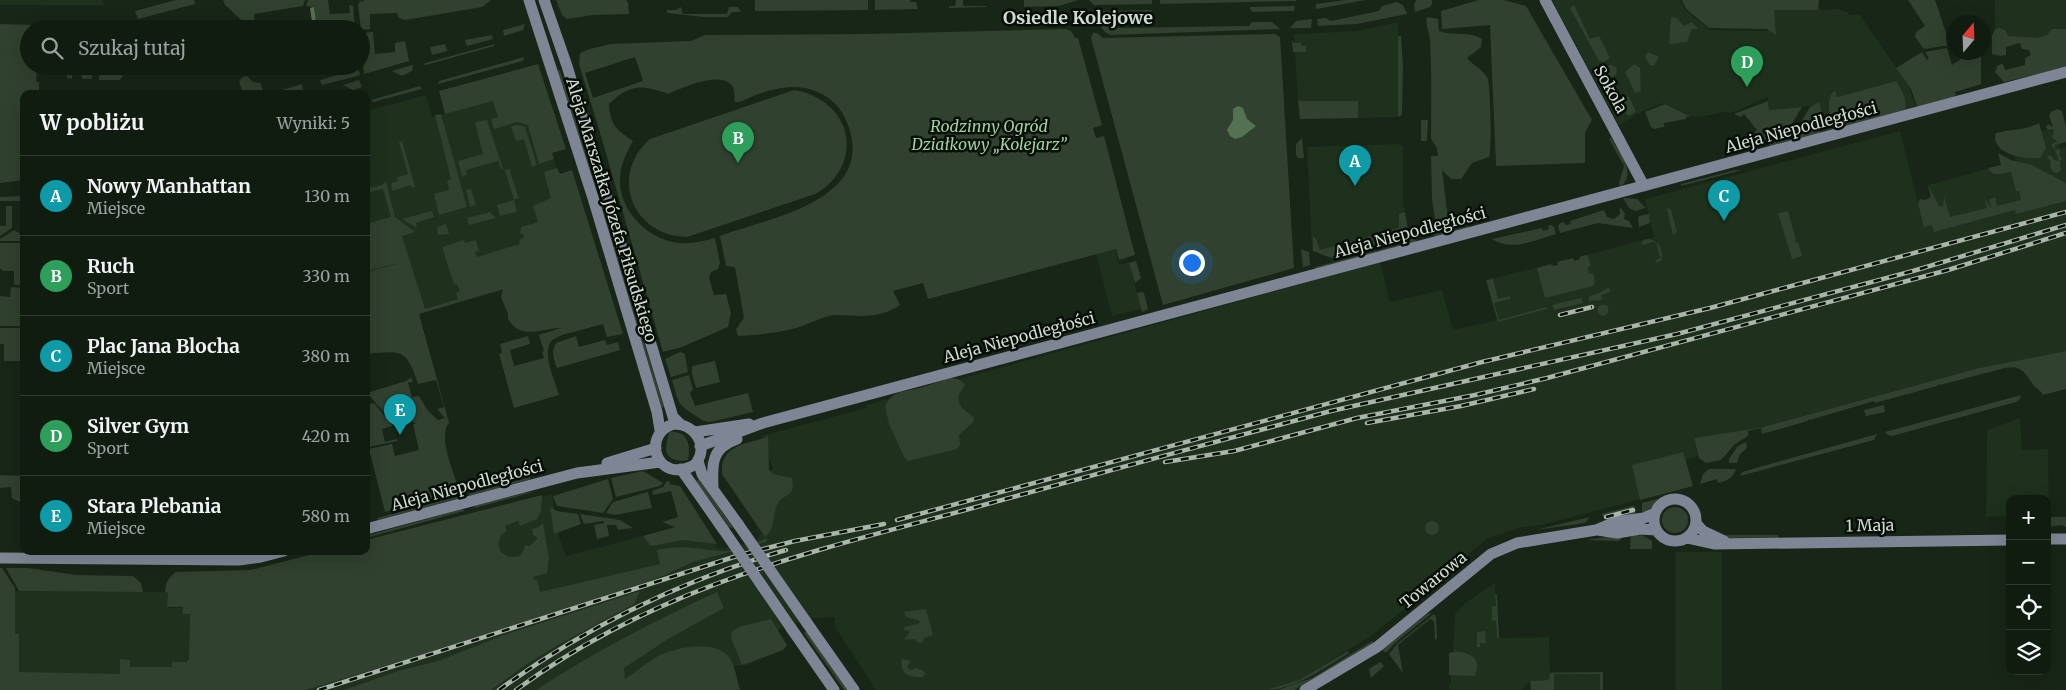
<!DOCTYPE html>
<html lang="pl">
<meta charset="utf-8">
<style>
body{margin:0;font-family:Merriweather,serif;background:#1e291e;color:#f1f3f6}
.controls{position:absolute;right:15px;bottom:15px;display:grid;overflow:hidden;border-radius:10px;box-shadow:0 5px 20px #0002}
.controls button{width:45px;height:45px;display:grid;place-items:center;padding:0;border:0;border-bottom:1px solid #303a30;background:#111c10;color:#f1f3f6;font:25px sans-serif}
.compass{position:absolute;left:1946px;top:15px;width:45px;height:45px;border-radius:50%;background:#111c10;box-shadow:0 5px 20px #0002;rotate:19deg}
.you{position:absolute;left:1191px;top:262px;width:18px;height:18px;margin:-12px;border:4px solid #fff;border-radius:50%;background:#1a73e8;box-shadow:0 0 0 8px #1a73e833}
.badge{display:grid;place-items:center;width:32px;height:32px;border-radius:50%;background:#db2777;color:#fff;font-size:16px;font-weight:700}
.pin{position:absolute;translate:-50% -41px;filter:drop-shadow(0 1px 2px #0008)}
.pin::after{content:'';position:absolute;top:26px;width:18px;height:15px;background:inherit;clip-path:polygon(0 0,100% 0,50% 100%)}
.list{margin:0;padding:0;list-style:none}
h2{display:flex;justify-content:space-between;align-items:center;height:65px;margin:0;padding:0 20px;font-size:21px}
h2 small{font-size:16px;font-weight:400;color:#9ca19f}
.list li{display:grid;grid-template-columns:32px 1fr auto;gap:15px;align-items:center;box-sizing:border-box;height:80px;padding:0 20px;border-top:1px solid #303a30}
.list b{display:block;font-size:19px;white-space:nowrap}
.list p{margin:0;font-size:16px;white-space:nowrap;color:#9ca19f}
.list em{font-size:16px;font-style:normal;color:#9ca19f}
.icon{flex:none;width:28px;height:28px;fill:none;stroke:currentColor;stroke-width:2;stroke-linecap:round;stroke-linejoin:round}
.map{position:relative;flex:none;width:2066px;height:690px;overflow:hidden}
.search{position:absolute;background:#111c10;box-shadow:0 5px 20px #0002;left:20px;top:20px;width:350px;height:55px;display:flex;align-items:center;gap:12px;box-sizing:border-box;padding:0 18px;border-radius:28px;color:#9ca19f;font-size:19px}
.panel{position:absolute;background:#111c10;box-shadow:0 5px 20px #0002;left:20px;top:90px;width:350px;height:465px;border-radius:10px}
.map>svg:first-child{display:block}
.built{fill:#1d311c}
.green{fill:#30412f;fill-rule:evenodd}
.water{fill:#537251}
.lines{fill:none;stroke-linecap:round;stroke-linejoin:round}
.secondary{stroke:#7e8695;stroke-width:11}
.rail-casing{stroke:#aab5a9;stroke-width:4.5}
.rail{stroke:#070d07;stroke-width:2.5;stroke-dasharray:8;stroke-linecap:butt}
.secondary-bridge{stroke:#7e8695;stroke-width:11}
.labels{text-anchor:middle;dominant-baseline:central;stroke-width:5;stroke-linejoin:round;paint-order:stroke}
.street-label{font-size:16px;fill:#d0dacf;stroke:#070d07}
.park-label{font-size:16px;font-style:italic;fill:#9fd29c;stroke:#070d07}
.neighbourhood-label{font-size:18px;font-weight:bold;fill:#d0dacf;stroke:#070d07}
</style>
<div class="map">
<svg width="2066" height="690" viewBox="0 0 2066 690">
<rect width="100%" height="100%" fill="#172616"/>
<path class="built" d="M 0,0 L 102,0 L 104,5 L 0,5 Z
M 1552,0 L 1680,0 L 1685,10 L 1710,30 L 1767,31 L 1774,18 L 1774,10 L 1818,10 L 1820,7 L 1821,10 L 1838,9 L 1849,13 L 1849,15 L 1860,15 L 1908,85 L 1915,104 L 1918,106 L 1904,111 L 1906,107 L 1903,93 L 1896,81 L 1837,97 L 1835,90 L 1832,91 L 1830,97 L 1830,121 L 1838,128 L 1820,133 L 1822,127 L 1821,107 L 1819,103 L 1812,106 L 1769,110 L 1768,97 L 1731,113 L 1724,112 L 1700,117 L 1692,116 L 1664,103 L 1643,111 L 1619,125 Z
M 1995,0 L 2066,0 L 2066,30 L 2037,40 L 1995,39 Z
M 1398,22 L 1399,117 L 1358,118 L 1357,101 L 1298,101 L 1294,34 L 1357,31 Z
M 533,90 L 587,266 L 419,314 L 404,262 L 366,272 L 366,111 L 426,95 L 432,117 Z
M 2057,127 L 2060,148 L 2066,147 L 2066,351 L 1979,368 L 1763,427 L 1694,438 L 1698,456 L 1686,460 L 1693,486 L 1541,525 L 1519,528 L 1487,539 L 1471,552 L 1466,559 L 1371,636 L 1299,680 L 1265,690 L 876,690 L 835,627 L 835,617 L 813,618 L 782,627 L 777,631 L 783,650 L 747,665 L 677,673 L 642,690 L 306,690 L 441,647 L 483,512 L 552,494 L 559,537 L 566,556 L 701,521 L 717,548 L 733,547 L 758,540 L 761,532 L 733,489 L 773,469 L 761,436 L 866,408 L 866,405 L 1380,262 L 1390,302 L 1442,290 L 1453,330 L 1497,320 L 1486,280 L 1551,264 L 1552,266 L 1558,265 L 1557,262 L 1573,258 L 1574,261 L 1580,259 L 1579,257 L 1654,237 L 1645,199 L 1900,131 L 1918,203 L 1928,201 L 1928,198 L 1931,197 L 1928,185 L 2016,161 L 2010,139 Z
M 1399,144 L 1403,146 L 1403,202 L 1407,228 L 1319,251 L 1312,250 L 1307,147 Z
M 1115,249 L 1119,265 L 1129,262 L 1141,309 L 1112,316 L 1096,254 Z
M 2020,418 L 2022,450 L 2048,449 L 2049,517 L 2047,517 L 2047,499 L 2010,499 L 2010,516 L 1986,517 L 1987,430 Z
M 1676,552 L 1722,552 L 1722,690 L 1676,690 Z
M 1495,583 L 1497,638 L 1549,637 L 1550,672 L 1603,672 L 1603,690 L 1550,690 L 1549,680 L 1530,681 L 1522,690 L 1449,690 L 1449,684 L 1451,684 L 1451,675 L 1449,675 L 1449,653 L 1453,652 L 1455,614 L 1465,603 Z
M 7,591 L 169,592 L 169,608 L 190,608 L 189,676 L 8,675 Z"/>
<path class="green" d="M 176,0 L 194,0 L 195,4 L 138,19 L 135,11 Z
M 223,0 L 305,0 L 303,6 L 254,14 L 255,26 L 249,27 L 225,5 Z
M 308,0 L 328,0 L 330,14 L 350,13 L 349,5 L 353,6 L 355,29 L 317,29 L 314,7 L 306,6 Z
M 364,0 L 491,0 L 482,7 L 405,20 L 399,18 L 397,13 L 370,14 L 370,29 L 361,30 L 358,5 L 360,1 L 363,2 Z
M 556,0 L 626,0 L 628,3 L 629,14 L 593,15 L 567,19 L 562,15 Z
M 755,0 L 868,0 L 868,10 L 755,11 Z
M 875,0 L 911,0 L 909,2 L 916,2 L 918,9 L 875,10 Z
M 956,0 L 963,0 L 963,6 L 986,6 L 987,7 L 949,8 L 949,6 L 955,6 Z
M 1024,0 L 1078,0 L 1059,6 L 1024,7 Z
M 1089,0 L 1152,0 L 1152,4 L 1094,5 Z
M 1160,0 L 1296,0 L 1296,1 L 1160,4 Z
M 1346,0 L 1366,0 L 1316,9 L 1316,4 Z
M 1416,0 L 1432,0 L 1432,4 L 1430,7 L 1415,12 L 1414,5 Z
M 1479,0 L 1504,0 L 1526,6 L 1592,120 L 1585,133 L 1585,163 L 1496,166 L 1490,25 L 1442,29 L 1441,11 Z
M 1682,0 L 1819,0 L 1818,10 L 1774,10 L 1776,35 L 1767,29 L 1709,28 L 1686,9 Z
M 1908,0 L 1935,0 L 1950,45 L 1924,49 L 1915,37 L 1916,32 L 1925,26 Z
M 1397,2 L 1403,5 L 1407,14 L 1357,24 L 1318,26 L 1317,19 L 1326,18 L 1331,21 L 1379,11 L 1382,6 Z
M 1574,5 L 1590,39 L 1599,36 L 1610,58 L 1603,62 L 1599,61 L 1570,8 Z
M 1295,6 L 1294,11 L 1253,12 L 1250,9 L 1250,7 Z
M 681,7 L 683,14 L 727,14 L 729,7 L 738,7 L 741,12 L 732,12 L 728,17 L 704,17 L 667,13 L 667,10 L 676,10 Z
M 1152,10 L 1150,14 L 1099,15 L 1099,11 Z
M 1427,17 L 1438,19 L 1439,31 C 1453,36 1470,31 1482,39 L 1481,47 L 1467,58 C 1473,65 1483,70 1487,77 C 1491,83 1492,150 1489,157 L 1472,163 L 1461,179 L 1451,179 L 1442,170 L 1448,218 L 1440,219 L 1441,222 L 1436,224 L 1432,200 L 1431,156 L 1438,156 L 1437,148 L 1431,139 C 1431,106 1432,73 1430,40 C 1429,32 1425,23 1427,17 Z
M 1671,17 L 1677,18 L 1684,26 L 1692,22 L 1698,29 L 1692,29 L 1687,42 L 1669,44 Z
M 1312,19 L 1311,28 L 1290,28 L 1296,21 Z
M 1252,22 L 1272,22 L 1280,29 L 1110,35 L 1105,32 L 1099,25 L 1112,25 L 1115,28 L 1249,26 Z
M 0,24 L 36,25 L 36,29 L 29,29 L 29,66 L 37,66 L 36,82 L 39,82 L 39,94 L 24,94 L 24,180 L 0,183 Z
M 67,24 L 100,25 L 108,29 L 67,29 Z
M 525,24 L 523,30 L 504,36 L 503,30 Z
M 1999,28 L 2005,30 L 2008,36 L 2036,38 L 2047,35 L 2052,29 L 2066,29 L 2066,67 L 2004,82 L 1995,72 L 1998,65 L 2003,64 L 2005,70 L 2025,65 L 2025,58 L 2031,55 L 2029,50 L 2022,49 L 2020,43 L 2006,47 L 2006,55 L 2001,56 L 1992,54 L 1992,36 L 1995,29 Z
M 1066,29 L 1071,31 L 1075,38 L 1078,38 L 1102,125 L 1093,128 L 1096,138 L 1104,136 L 1135,255 L 1119,260 L 1116,249 L 928,299 L 923,283 L 893,291 L 900,305 C 880,319 859,316 837,315 C 827,314 807,325 796,328 C 777,333 758,335 738,336 L 736,329 L 744,318 L 735,267 L 726,266 L 720,236 C 768,218 876,201 848,125 C 841,105 826,92 804,88 C 789,85 770,90 756,95 C 749,97 742,103 735,102 C 734,99 735,94 734,90 C 727,67 681,88 668,94 C 642,84 629,84 609,104 C 610,125 617,130 633,141 C 627,152 620,165 620,178 C 618,210 649,241 680,243 C 692,244 704,241 715,238 L 720,263 L 718,269 L 711,272 L 709,278 L 714,295 L 726,294 L 731,313 L 728,327 L 682,347 L 663,352 L 599,129 L 579,64 L 580,53 L 590,49 L 611,44 L 691,41 L 705,35 L 865,34 ZM 635,57 L 643,81 L 593,98 L 585,73 Z
M 373,32 L 375,54 L 395,52 L 395,43 L 405,41 L 409,61 L 364,74 L 361,33 Z
M 1093,33 L 1097,33 L 1103,38 L 1275,34 L 1280,37 L 1294,268 L 1163,305 L 1094,49 L 1091,38 Z
M 492,35 L 493,39 L 467,46 L 465,40 Z
M 1398,36 L 1401,36 L 1403,66 L 1402,115 L 1398,117 Z
M 1292,40 L 1294,43 L 1300,43 L 1301,41 L 1301,46 L 1306,46 L 1306,52 L 1293,52 Z
M 445,44 L 447,51 L 432,55 L 430,47 Z
M 495,44 L 494,46 L 426,65 L 422,64 Z
M 1947,48 L 1952,65 L 1967,55 L 1981,56 L 1981,84 L 1955,92 L 1956,97 L 1920,107 L 1917,106 L 1911,89 L 1896,68 L 1922,52 L 1927,60 L 1929,58 L 1925,52 Z
M 1648,52 L 1659,57 L 1654,66 L 1650,65 L 1645,57 Z
M 524,57 L 523,61 L 438,84 L 439,81 Z
M 538,64 L 566,149 L 552,153 L 554,159 L 539,164 L 528,125 L 517,122 L 494,129 L 491,119 L 498,117 L 493,101 L 445,114 L 439,91 Z
M 1634,64 L 1640,68 L 1641,91 L 1635,93 L 1625,72 Z
M 413,65 L 412,71 L 402,76 L 392,71 Z
M1605 71a6 6 0 1 1 12 0a6 6 0 1 1-12 0Z
M 67,66 L 91,66 L 92,79 L 82,79 L 82,71 L 73,70 L 72,79 L 67,78 Z
M 110,66 L 120,66 L 123,76 L 120,80 L 99,80 L 99,72 L 110,69 Z
M 358,69 L 360,74 L 358,76 L 322,85 L 320,80 Z
M 560,70 L 664,407 L 661,408 L 557,71 Z
M 247,76 L 253,82 L 260,83 L 263,90 L 258,94 L 243,94 L 239,81 L 243,77 Z
M 359,80 L 362,87 L 353,90 L 343,85 Z
M 1896,81 C 1902,90 1908,100 1905,110 L 1838,128 L 1832,124 C 1829,115 1826,96 1835,90 L 1837,97 Z
M 302,84 L 303,90 L 290,94 L 269,94 Z
M 420,86 L 422,89 L 373,102 L 371,100 Z
M 794,90 C 803,91 811,94 819,99 C 859,122 854,173 815,194 L 687,237 C 633,236 608,176 650,139 Z
M 1626,96 L 1629,97 L 1636,111 L 1630,116 L 1627,115 L 1619,101 L 1620,98 Z
M 1298,101 L 1358,101 L 1358,118 L 1300,119 Z
M 1768,101 L 1769,110 L 1802,107 L 1787,132 L 1762,142 L 1754,133 L 1757,130 L 1744,114 L 1741,117 L 1734,114 Z
M 1819,102 C 1823,111 1824,126 1819,134 L 1770,147 L 1769,143 L 1795,132 L 1810,107 Z
M 1665,104 L 1688,115 L 1691,116 L 1686,117 L 1686,119 L 1664,123 L 1664,127 L 1654,129 L 1651,127 L 1645,112 Z
M 2057,109 L 2062,111 L 2066,126 L 2066,142 L 2055,145 L 2055,150 L 2060,149 L 2060,153 L 2059,154 L 2062,159 L 2060,161 L 2061,170 L 2057,173 L 2053,172 L 2050,166 L 2051,161 L 2047,158 L 2050,154 L 2054,160 L 2059,161 L 2055,150 L 2051,145 L 2057,141 L 2052,137 L 2054,131 L 2053,129 L 2048,130 L 2046,127 L 2048,124 L 2053,127 L 2049,116 L 2051,112 Z
M 441,114 L 467,207 L 439,215 L 434,194 L 449,190 L 447,181 L 451,179 L 435,115 Z
M 487,120 L 503,169 L 501,169 L 498,161 L 466,170 L 467,175 L 462,177 L 458,161 L 483,154 L 475,122 Z
M 1421,120 L 1428,120 L 1427,141 L 1421,141 Z
M 2039,123 L 2046,148 L 2040,158 C 2026,160 1989,154 1996,133 C 2010,129 2027,130 2039,123 Z
M 518,125 L 525,127 L 537,165 L 532,167 L 524,139 L 516,141 L 511,126 Z
M 1302,138 L 1304,158 L 1298,158 L 1296,155 L 1296,144 Z
M 1611,138 C 1619,152 1638,174 1620,187 L 1619,183 L 1624,166 L 1609,139 Z
M 402,141 L 415,187 L 412,188 L 411,185 L 392,191 L 391,183 L 398,181 L 397,177 L 408,174 L 399,142 Z
M 1998,153 L 2011,160 L 2032,165 L 2066,183 L 2066,201 L 2016,214 L 2015,210 L 1934,232 L 1932,225 L 1924,227 L 1918,203 L 1920,199 L 1925,200 L 1931,197 L 1928,185 L 1939,206 L 1943,207 L 1944,196 L 1950,217 L 1987,208 L 1985,200 L 1992,208 L 1989,200 L 1995,197 L 1997,206 L 2021,200 L 2019,191 L 2016,191 L 2011,172 C 2003,173 1993,178 1988,168 L 2001,165 Z
M 557,168 L 560,174 L 572,170 L 623,334 L 607,337 L 603,324 L 562,335 L 552,340 C 541,353 555,380 559,395 L 514,408 L 499,354 L 502,353 L 500,344 L 528,336 L 530,344 L 510,350 L 514,366 L 544,358 L 542,352 L 544,351 L 539,335 L 561,328 C 542,328 521,341 508,319 L 508,314 L 501,297 L 503,289 L 419,314 L 449,423 C 437,437 455,476 460,492 L 385,512 L 369,449 L 392,444 L 395,456 L 419,450 L 413,424 L 416,424 L 410,420 L 394,424 L 367,393 L 406,381 L 411,377 L 413,382 L 408,383 L 412,397 L 419,396 L 428,411 L 438,420 L 445,418 L 437,409 L 444,407 L 436,380 L 418,384 C 406,348 402,351 366,354 L 366,272 L 404,262 L 366,271 L 366,224 L 391,217 L 383,189 L 366,193 L 366,182 L 369,188 L 382,185 L 386,181 L 395,217 L 415,232 L 402,236 L 425,309 L 458,299 L 456,293 L 460,291 L 457,284 L 454,285 L 442,247 L 464,240 L 465,243 L 476,240 L 479,251 L 475,252 L 477,257 L 520,244 L 519,240 L 524,238 L 523,234 L 520,234 L 521,227 L 538,222 L 533,206 L 551,198 L 544,172 Z
M 511,169 L 510,172 L 519,198 L 514,200 L 505,170 Z
M 1735,170 L 1742,170 L 1681,186 L 1681,184 Z
M 471,189 L 476,205 L 470,207 L 466,190 Z
M 23,196 L 23,201 L 0,201 L 0,197 Z
M 1623,198 L 1637,199 L 1646,208 L 1635,211 L 1629,208 Z
M 514,200 L 517,212 L 500,216 L 497,205 Z
M 6,206 L 12,206 L 12,228 L 0,236 L 0,226 L 6,226 Z
M 1620,207 L 1625,214 L 1624,219 L 1629,221 L 1633,228 L 1598,223 L 1560,233 L 1558,226 L 1560,223 L 1564,222 L 1565,225 L 1571,224 L 1570,221 L 1604,210 L 1607,217 L 1614,219 L 1620,214 Z
M 1668,208 L 1671,210 L 1677,232 L 1673,235 L 1667,209 Z
M 432,211 L 434,217 L 416,223 L 417,228 L 402,219 Z
M 1788,211 L 1796,240 L 1795,243 L 1798,242 L 1802,256 L 1792,259 L 1778,213 Z
M 490,212 L 496,218 L 469,225 L 467,218 Z
M 1405,212 L 1409,236 L 1404,241 L 1334,259 L 1313,251 L 1313,236 L 1316,239 L 1320,250 L 1399,228 L 1399,214 Z
M 1649,214 L 1650,223 L 1639,227 L 1638,219 L 1639,216 Z
M 446,224 L 449,234 L 438,235 L 437,227 Z
M 1551,225 L 1554,227 L 1556,234 C 1535,240 1512,252 1492,239 L 1542,228 L 1543,231 L 1549,229 L 1548,226 Z
M 1469,226 L 1468,228 L 1435,236 L 1428,232 L 1442,228 L 1444,232 Z
M 14,230 L 24,236 L 24,241 L 0,241 L 0,239 Z
M 1419,235 L 1416,242 L 1315,270 L 1315,267 L 1409,242 L 1412,236 Z
M 1649,239 C 1660,241 1664,251 1661,261 L 1655,263 L 1656,260 L 1660,258 L 1656,241 L 1642,245 L 1643,240 Z
M 0,243 L 24,243 L 22,285 L 14,285 L 14,271 L 3,271 L 0,268 Z
M 1301,249 L 1309,252 L 1310,265 L 1303,267 Z
M 1586,255 L 1588,257 L 1591,266 L 1588,267 L 1589,274 L 1593,273 L 1595,282 L 1593,286 L 1545,298 L 1537,268 L 1551,264 L 1552,266 L 1558,265 L 1557,262 L 1573,258 L 1574,261 L 1580,259 L 1579,257 Z
M 1136,261 L 1141,278 L 1135,283 L 1129,263 Z
M 1493,279 L 1498,299 L 1510,296 L 1510,299 L 1494,303 L 1499,320 L 1546,307 L 1547,309 L 1498,322 L 1486,280 Z
M 11,287 L 22,288 L 22,325 L 24,326 L 0,326 L 0,296 L 10,297 Z
M 1609,287 L 1610,292 L 1601,295 L 1602,300 L 1589,301 L 1589,296 L 1600,293 Z
M 1142,292 L 1144,293 L 1148,309 L 1142,312 L 1137,293 Z
M 1581,298 L 1583,303 L 1554,310 L 1552,305 Z
M1597.5 310a5.5 5.5 0 1 1 11 0a5.5 5.5 0 1 1-11 0Z
M 0,328 L 24,328 L 24,361 L 4,361 L 4,344 L 0,344 Z
M 576,336 L 579,347 L 605,340 L 607,345 L 618,342 L 620,350 L 557,368 C 553,358 551,352 556,343 Z
M 2066,351 L 2066,389 L 2043,395 C 2040,389 2035,388 2032,383 C 2024,372 2021,365 2005,368 L 1940,385 L 1939,384 L 1937,386 L 1875,403 L 1874,401 L 1810,420 L 1808,419 L 1808,421 L 1762,434 L 1761,428 L 1748,431 L 1748,436 L 1735,444 L 1721,460 L 1706,463 L 1699,458 L 1694,438 L 1763,427 L 1979,368 Z
M 680,352 L 685,354 L 688,372 L 671,377 L 665,359 Z
M 715,361 L 720,382 L 696,388 L 692,374 L 692,366 Z
M 689,375 L 693,389 L 690,393 L 695,406 L 748,393 L 753,412 L 710,422 C 704,422 701,419 696,416 C 676,403 679,403 672,380 Z
M 950,378 L 958,379 L 965,384 C 964,389 960,391 959,395 C 956,406 967,412 974,417 L 973,422 L 959,435 L 960,445 L 957,449 L 908,461 L 904,457 L 889,424 L 885,406 C 893,389 907,392 923,387 C 932,384 941,381 950,378 Z
M 2021,395 L 2020,399 L 2016,402 L 1892,436 L 1888,435 L 1885,432 Z
M 374,403 L 393,426 L 382,429 L 385,442 L 397,439 L 398,441 L 368,447 L 366,439 L 366,405 Z
M 1884,405 L 1885,412 L 1866,416 L 1864,410 Z
M 669,432 C 688,430 691,445 688,460 C 680,462 666,460 666,449 C 666,444 668,437 669,432 Z
M 1877,434 L 1874,440 L 1740,476 L 1742,472 Z
M 768,435 L 769,470 L 773,474 L 792,478 C 792,482 794,486 792,490 C 790,496 781,497 778,503 C 772,514 776,529 765,537 L 722,474 C 720,446 744,444 765,438 Z
M 1746,442 L 1747,448 L 1740,454 L 1737,463 L 1729,463 L 1729,459 L 1737,447 Z
M 1683,452 L 1693,486 L 1640,500 L 1632,465 Z
M 1709,469 L 1736,469 C 1733,478 1727,481 1718,483 L 1717,479 L 1700,484 L 1703,474 Z
M 643,471 L 663,483 L 660,486 L 616,497 L 611,478 Z
M 0,475 L 24,476 L 22,503 L 12,498 L 11,487 L 0,488 Z
M 530,477 L 531,479 L 469,496 L 468,494 Z
M 608,479 L 613,499 L 603,513 L 557,506 L 553,496 Z
M 699,479 L 733,527 L 730,528 L 696,481 Z
M 667,481 L 670,482 L 669,484 L 680,486 L 717,544 L 683,540 L 651,546 L 643,536 L 675,527 L 662,522 L 678,517 L 671,491 L 653,495 L 652,491 L 663,487 Z
M 537,491 L 475,508 L 474,506 L 525,493 Z
M 648,492 L 652,508 L 615,515 L 606,513 L 613,502 Z
M 463,495 L 463,497 L 378,520 L 377,518 Z
M 542,495 L 541,511 L 537,519 L 520,526 L 518,521 L 505,526 L 507,531 L 501,535 L 498,544 L 501,552 L 509,557 L 520,556 L 526,545 L 530,546 L 538,538 L 533,535 L 532,529 L 539,527 L 543,523 L 549,558 L 547,573 L 533,577 L 534,580 L 537,580 L 540,592 L 660,564 L 657,550 C 682,544 696,549 720,551 C 736,553 752,545 766,538 L 767,542 L 693,562 L 658,578 L 511,628 L 306,690 L 0,690 L 0,568 L 2,568 L 15,588 L 15,634 L 19,634 L 19,672 L 120,674 L 120,659 L 130,660 L 130,667 L 172,667 L 172,662 L 186,662 L 189,659 L 190,614 L 183,614 L 183,607 L 167,607 L 168,593 L 165,592 C 166,583 168,577 176,572 L 251,570 L 325,551 L 366,551 L 366,540 Z
M 1665,497 L 1642,515 L 1642,503 Z
M 1633,506 L 1635,507 L 1636,516 L 1607,520 L 1601,514 Z
M1662 520a13 13 0 1 1 26 0a13 13 0 1 1-26 0Z
M 550,507 L 557,511 L 578,514 L 581,524 L 554,534 Z
M 463,509 L 464,511 L 370,537 L 369,535 Z
M 580,514 L 620,520 L 633,528 L 618,530 L 616,525 L 607,525 L 609,536 L 597,539 L 594,525 L 604,523 L 604,521 L 584,524 Z
M 1590,517 L 1585,523 L 1535,530 Z
M 2047,517 L 2066,517 L 2066,527 L 2062,525 L 2047,527 Z
M1425 528a7 7 0 1 1 14 0a7 7 0 1 1-14 0Z
M 1638,533 L 1639,536 L 1642,535 L 1652,541 L 1652,549 L 1630,549 L 1631,535 Z
M 1625,535 L 1619,541 L 1585,540 L 1624,535 Z
M 1717,535 L 1778,535 L 1778,537 L 1729,538 Z
M 6,568 L 28,568 L 77,575 L 133,576 L 141,583 L 143,592 L 19,591 Z
M 640,591 L 634,604 L 558,645 L 527,664 L 491,690 L 344,690 L 398,671 L 438,661 L 504,635 Z
M 717,592 L 724,608 L 668,639 L 624,668 L 625,679 C 634,674 643,665 653,659 C 670,648 714,638 729,657 C 735,665 737,680 740,690 L 536,690 C 593,653 655,620 717,592 Z
M 1495,595 L 1497,595 L 1499,638 L 1497,638 L 1496,621 L 1492,620 L 1492,606 L 1496,606 Z
M 926,609 L 933,635 L 924,638 L 923,642 L 919,643 L 914,639 L 905,640 L 905,638 L 909,634 L 908,630 L 905,631 L 904,627 L 918,624 L 920,621 L 906,617 L 904,612 Z
M 1432,613 L 1395,643 L 1387,652 L 1384,652 L 1382,649 L 1427,614 Z
M 1434,614 L 1436,616 L 1437,639 L 1435,640 L 1434,621 L 1430,619 L 1398,645 L 1403,673 L 1389,654 L 1397,644 Z
M 771,619 L 787,645 L 783,650 L 742,665 L 731,638 L 732,631 L 742,626 Z
M 807,631 L 847,690 L 844,690 L 804,633 Z
M 1485,631 L 1486,643 L 1480,643 L 1480,647 L 1477,647 L 1477,632 Z
M 1372,641 L 1374,642 L 1366,648 L 1294,690 L 1278,690 L 1312,678 Z
M 1348,651 L 1349,653 C 1324,668 1295,690 1265,690 L 1299,680 Z
M 1453,652 C 1463,651 1480,655 1477,669 C 1476,672 1475,674 1475,676 L 1449,675 L 1449,653 Z
M 902,659 L 910,661 L 907,668 L 912,670 L 915,668 L 922,670 L 926,673 L 923,677 C 909,678 899,674 902,659 Z
M 1380,662 L 1384,666 L 1371,678 L 1369,669 Z
M 1603,672 L 1603,690 L 1600,690 L 1600,674 L 1554,674 L 1554,690 L 1531,690 L 1530,681 L 1549,680 L 1550,673 Z"/>
<path class="water" d="M 314,7 L 317,29 L 313,29 L 310,8 Z
M 1238,106 L 1243,108 L 1247,119 L 1256,126 L 1242,137 L 1235,139 L 1230,136 L 1227,130 L 1233,120 L 1233,109 Z"/>
<g class="lines">
<path class="secondary" d="M 529,0 L 593,198 L 657,412 L 660,430
M 544,0 L 567,66 L 673,417 L 680,424
M 1545,0 L 1644,186
M 674,424 C 693,424 709,443 697,462 C 695,466 688,468 684,469 C 653,476 644,432 674,424 Z
M 695,432 L 749,424
M 700,446 L 763,423 L 2066,72
M 698,461 L 702,474 L 738,524
M 607,463 L 656,448
M 681,469 L 723,529
M 713,488 C 712,464 711,448 737,439
M1654 520a21 21 0 1 1 42 0a21 21 0 1 1-42 0Z
M 1696,523 L 1703,531 L 1724,541
M 366,529 L 577,473 L 660,462
M 1598,530 L 1617,533 L 1640,529 L 1656,530
M 1687,538 L 1714,544 L 2010,540
M 2047,539 L 2066,539
M 0,558 L 239,560 L 261,557 L 284,551
M 807,623 L 854,690
M 791,628 L 834,690
M 1305,690 L 1377,647 L 1491,554 L 1517,543 L 1596,530 L 1615,522 L 1644,518 L 1655,513"/>
<defs>
<path id="rail" d="M 1560,315 L 1592,307
M 1367,423 L 1461,406 L 1534,389
M 1165,462 L 1234,451 L 1357,418 L 1475,395 L 1547,378 L 1948,270 L 2066,233
M 1606,517 L 1633,510
M 897,520 L 1482,362 L 1710,308 L 2066,212
M 319,690 L 740,555 L 795,541 L 884,524
M 499,690 C 587,626 682,580 786,550
M 516,690 C 656,587 806,553 969,509 C 1090,476 1210,443 1331,411 L 1677,334 L 1913,271 L 2066,225"/>
</defs>
<use href="#rail" class="rail-casing"/>
<use href="#rail" class="rail"/>
<path class="secondary-bridge" d="M 738,524 L 807,623
M 723,529 L 791,628"/>
</g>
<g class="labels">
<g class="street-label">
<text transform="translate(1611 89) rotate(61)">Sokola</text>
<text transform="translate(1801 127) rotate(-15)">Aleja Niepodległości</text>
<text transform="translate(612 210) rotate(73)">Aleja Marszałka Józefa Piłsudskiego</text>
<text transform="translate(1410 232) rotate(-15)">Aleja Niepodległości</text>
<text transform="translate(1019 337) rotate(-15)">Aleja Niepodległości</text>
<text transform="translate(467 485) rotate(-15)">Aleja Niepodległości</text>
<text transform="translate(1870 525) rotate(-1)">1 Maja</text>
<text transform="translate(1433 580) rotate(-39)">Towarowa</text>
</g>
<g class="park-label">
<text x="989" y="126">Rodzinny Ogród<tspan x="989" dy="18">Działkowy „Kolejarz”</tspan></text>
</g>
<g class="neighbourhood-label">
<text x="1078" y="17">Osiedle Kolejowe</text>
</g>
</g>
</svg>
<div class="controls">
<button>+</button>
<button>−</button>
<button><svg class="icon" aria-label="locate" viewBox="0 0 24 24"><circle cx="12" cy="12" r="6"/><path d="M12 2v4M12 18v4M2 12h4M18 12h4"/></svg></button>
<button><svg class="icon" aria-label="layers" viewBox="0 0 24 24"><path d="M12 4l9 5-9 5-9-5zM3 14l9 5 9-5"/></svg></button>
</div>
<svg class="compass" viewBox="-18 -18 36 36"><path d="M0-13l5 13h-10z" fill="#e53935"/><path d="M0 13l5-13h-10z" fill="#9ca19f"/></svg>
<div class="you"></div>
<div class="pin badge" style="left:1355px;top:186px;background:#0f9aa8">A</div>
<div class="pin badge" style="left:738px;top:163px;background:#2e9e5b">B</div>
<div class="pin badge" style="left:1724px;top:221px;background:#0f9aa8">C</div>
<div class="pin badge" style="left:1747px;top:87px;background:#2e9e5b">D</div>
<div class="pin badge" style="left:400px;top:435px;background:#0f9aa8">E</div>
<div class="search"><svg class="icon" aria-label="search" viewBox="0 0 24 24"><circle cx="10" cy="10" r="6"/><path d="M15 15l6 6"/></svg>Szukaj tutaj</div>
<section class="panel">
<h2>W pobliżu<small>Wyniki: 5</small></h2>
<ul class="list">
<li><span class="badge" style="background:#0f9aa8">A</span><div><b>Nowy Manhattan</b><p>Miejsce</p></div><em>130 m</em></li>
<li><span class="badge" style="background:#2e9e5b">B</span><div><b>Ruch</b><p>Sport</p></div><em>330 m</em></li>
<li><span class="badge" style="background:#0f9aa8">C</span><div><b>Plac Jana Blocha</b><p>Miejsce</p></div><em>380 m</em></li>
<li><span class="badge" style="background:#2e9e5b">D</span><div><b>Silver Gym</b><p>Sport</p></div><em>420 m</em></li>
<li><span class="badge" style="background:#0f9aa8">E</span><div><b>Stara Plebania</b><p>Miejsce</p></div><em>580 m</em></li>
</ul>
</section>
</div>
